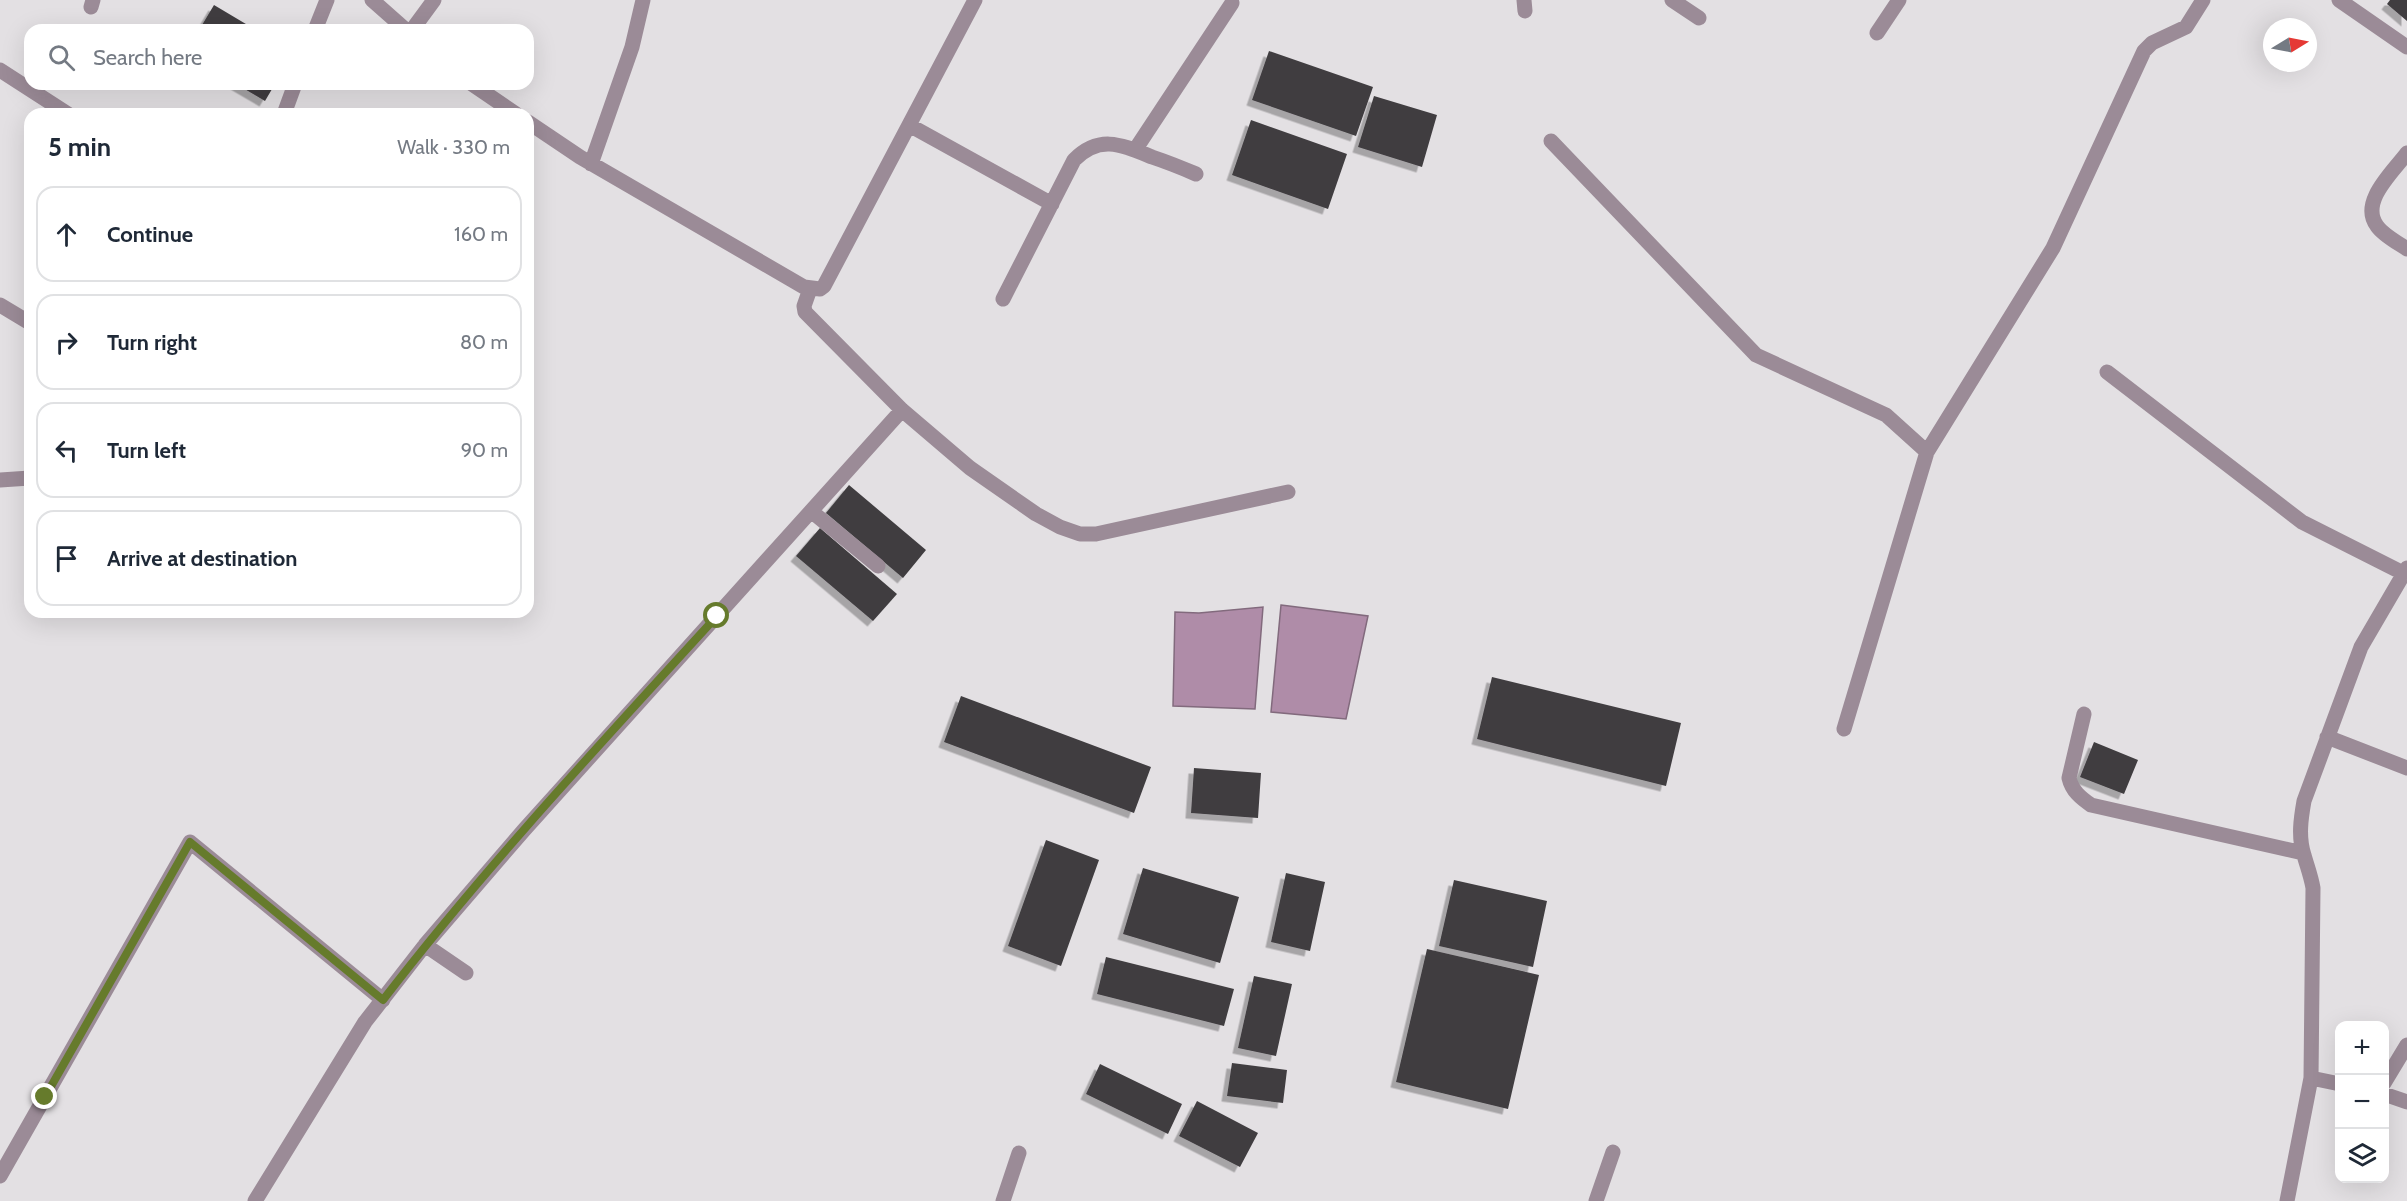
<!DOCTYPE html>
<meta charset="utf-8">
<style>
body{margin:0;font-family:Cabin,sans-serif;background:#f6f6f7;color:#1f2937}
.controls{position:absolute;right:18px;bottom:18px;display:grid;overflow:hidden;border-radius:12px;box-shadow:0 6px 24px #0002}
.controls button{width:54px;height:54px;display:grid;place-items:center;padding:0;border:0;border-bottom:2px solid #e0e1e3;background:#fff;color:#1f2937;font:30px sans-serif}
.compass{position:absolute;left:2263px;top:18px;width:54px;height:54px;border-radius:50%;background:#fff;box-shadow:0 6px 24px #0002;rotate:80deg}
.stop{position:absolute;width:18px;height:18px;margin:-14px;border:4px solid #667b2c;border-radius:50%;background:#fff}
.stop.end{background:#667b2c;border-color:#fff;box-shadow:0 2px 6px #0008}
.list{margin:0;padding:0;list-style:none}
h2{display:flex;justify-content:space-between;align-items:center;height:78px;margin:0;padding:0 24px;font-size:26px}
h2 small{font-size:20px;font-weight:400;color:#747a83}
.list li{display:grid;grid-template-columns:39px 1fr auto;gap:18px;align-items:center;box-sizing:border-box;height:96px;margin:0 12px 12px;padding:0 12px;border:2px solid #e0e1e3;border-radius:18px}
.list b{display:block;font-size:22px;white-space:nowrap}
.list em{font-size:20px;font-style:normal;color:#747a83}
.icon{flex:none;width:33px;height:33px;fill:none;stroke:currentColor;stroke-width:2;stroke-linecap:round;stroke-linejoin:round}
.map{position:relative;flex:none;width:2407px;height:1201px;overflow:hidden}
.search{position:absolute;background:#fff;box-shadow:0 6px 24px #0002;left:24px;top:24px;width:510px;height:66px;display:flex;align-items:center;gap:15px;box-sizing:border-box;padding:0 21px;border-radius:18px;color:#747a83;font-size:22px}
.panel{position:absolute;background:#fff;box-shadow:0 6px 24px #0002;left:24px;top:108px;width:510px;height:510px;border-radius:18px}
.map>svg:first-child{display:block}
.water{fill:#af8ca8;stroke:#826a7d;stroke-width:1.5}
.building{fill:#413e41;filter:url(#shadow)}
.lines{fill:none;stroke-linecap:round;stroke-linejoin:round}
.minor{stroke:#9b8b97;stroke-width:15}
.route{stroke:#667b2c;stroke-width:8}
</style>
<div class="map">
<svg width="2407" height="1201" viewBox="0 0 2407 1201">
<defs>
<filter id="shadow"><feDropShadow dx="-5.5" dy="5.5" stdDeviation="0" flood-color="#0004"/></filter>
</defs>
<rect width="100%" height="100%" fill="#e3e0e3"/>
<path class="water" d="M 1281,605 L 1368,616 L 1346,719 L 1271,712 Z
M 1263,607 L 1255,709 L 1173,706 L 1175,612 L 1199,613 Z"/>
<path class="building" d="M 2390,0 L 2407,0 L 2407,21 L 2387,4 Z
M 214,5 L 256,30 L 199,30 Z
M 1269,51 L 1373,87 L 1356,136 L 1252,100 Z
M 236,84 L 275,84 L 265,101 Z
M 1374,96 L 1437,115 L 1422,167 L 1358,147 Z
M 1251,120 L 1347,154 L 1328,209 L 1232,175 Z
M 849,485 L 926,550 L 903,578 L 826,513 Z
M 820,528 L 897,594 L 873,621 L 796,556 Z
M 1492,677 L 1681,723 L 1666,786 L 1477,739 Z
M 961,696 L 1151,767 L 1134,813 L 944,742 Z
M 2094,742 L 2138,760 L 2124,794 L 2080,777 Z
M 1194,768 L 1261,773 L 1258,818 L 1191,813 Z
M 1046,840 L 1099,860 L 1061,966 L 1008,946 Z
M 1143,868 L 1239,897 L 1220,963 L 1123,934 Z
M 1286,873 L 1325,882 L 1310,951 L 1271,942 Z
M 1454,880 L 1547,901 L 1533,967 L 1439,946 Z
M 1427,949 L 1539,975 L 1508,1109 L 1396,1082 Z
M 1106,957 L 1234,989 L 1224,1026 L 1097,994 Z
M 1254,976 L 1292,984 L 1276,1056 L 1238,1048 Z
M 1232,1063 L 1287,1070 L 1283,1103 L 1227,1096 Z
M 1100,1064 L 1182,1104 L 1168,1134 L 1086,1094 Z
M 1197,1101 L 1258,1133 L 1240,1167 L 1179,1136 Z"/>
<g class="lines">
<path class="minor" d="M 372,0 L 406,30
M 1524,0 L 1525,11
M 1672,0 L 1699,18
M 2339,0 L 2407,47
M 91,7 L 93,0
M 315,30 L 327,0
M 412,30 L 434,0
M 1877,33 L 1899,0
M 0,70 L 68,114
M 472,84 L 516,114
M 284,114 L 295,84
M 528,122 L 580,157 L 804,287 L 820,289 L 824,286 L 975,0
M 909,125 L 1052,204
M 1551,141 L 1756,355 L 1886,415 L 1927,452
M 1135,150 L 1232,3
M 2407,153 C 2393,172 2359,202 2377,226 C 2383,235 2398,243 2407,249
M 591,164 L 632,47 L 643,0
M 810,289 L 804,306 L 805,312 L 902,410 L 970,468 L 1036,514 L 1060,527 L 1080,534 L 1096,534 L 1288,492
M 1003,299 L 1074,160 C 1100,134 1122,145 1152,157 C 1167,162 1182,168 1196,174
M 0,305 L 30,323
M 2107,372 L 2302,522 L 2403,573
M 0,480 L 30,478
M 811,511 L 878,566
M 2084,714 L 2069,778 C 2072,791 2081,798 2091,805 L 2303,853
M 1844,729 L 1927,452 L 2053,248 L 2144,51 L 2152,43 L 2186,27 L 2203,0
M 2327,737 L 2407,768
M 425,945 L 466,973
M 2311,1078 L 2340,1084
M 2384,1083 L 2407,1045
M 2384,1094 L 2407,1102
M 0,1176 L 190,842 L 383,1000
M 255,1201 L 365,1022 L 425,945 L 524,830 L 902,410
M 1003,1201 L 1019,1153
M 1596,1201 L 1613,1152
M 2287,1201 L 2311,1078 L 2313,888 C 2311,876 2307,866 2304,855 C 2298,837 2301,818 2304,801 L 2361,647 L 2407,568"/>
</g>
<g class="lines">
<path class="route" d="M 45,1097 L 190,842 L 383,1000 C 487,865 603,741 717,616"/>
</g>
</svg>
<div class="controls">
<button>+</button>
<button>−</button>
<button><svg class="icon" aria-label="layers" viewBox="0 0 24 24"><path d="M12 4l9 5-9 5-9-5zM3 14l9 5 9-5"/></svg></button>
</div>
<svg class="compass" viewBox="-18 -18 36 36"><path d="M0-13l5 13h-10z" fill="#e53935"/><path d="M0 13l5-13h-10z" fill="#747a83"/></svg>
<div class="stop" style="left:717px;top:616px"></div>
<div class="stop end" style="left:45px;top:1097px"></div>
<div class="search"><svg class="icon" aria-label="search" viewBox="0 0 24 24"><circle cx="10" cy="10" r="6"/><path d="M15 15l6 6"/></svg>Search here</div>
<section class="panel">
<h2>5 min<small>Walk · 330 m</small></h2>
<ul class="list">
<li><svg class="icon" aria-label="ahead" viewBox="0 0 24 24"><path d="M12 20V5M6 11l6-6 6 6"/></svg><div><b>Continue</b></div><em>160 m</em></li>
<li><svg class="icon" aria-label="right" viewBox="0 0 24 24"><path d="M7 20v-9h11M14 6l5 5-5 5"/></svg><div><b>Turn right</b></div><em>80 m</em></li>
<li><svg class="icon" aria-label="left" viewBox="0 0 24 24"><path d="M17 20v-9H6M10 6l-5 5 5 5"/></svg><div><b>Turn left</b></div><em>90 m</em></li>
<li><svg class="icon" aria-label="arrive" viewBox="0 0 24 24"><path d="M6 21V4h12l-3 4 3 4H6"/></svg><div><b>Arrive at destination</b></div></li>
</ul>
</section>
</div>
